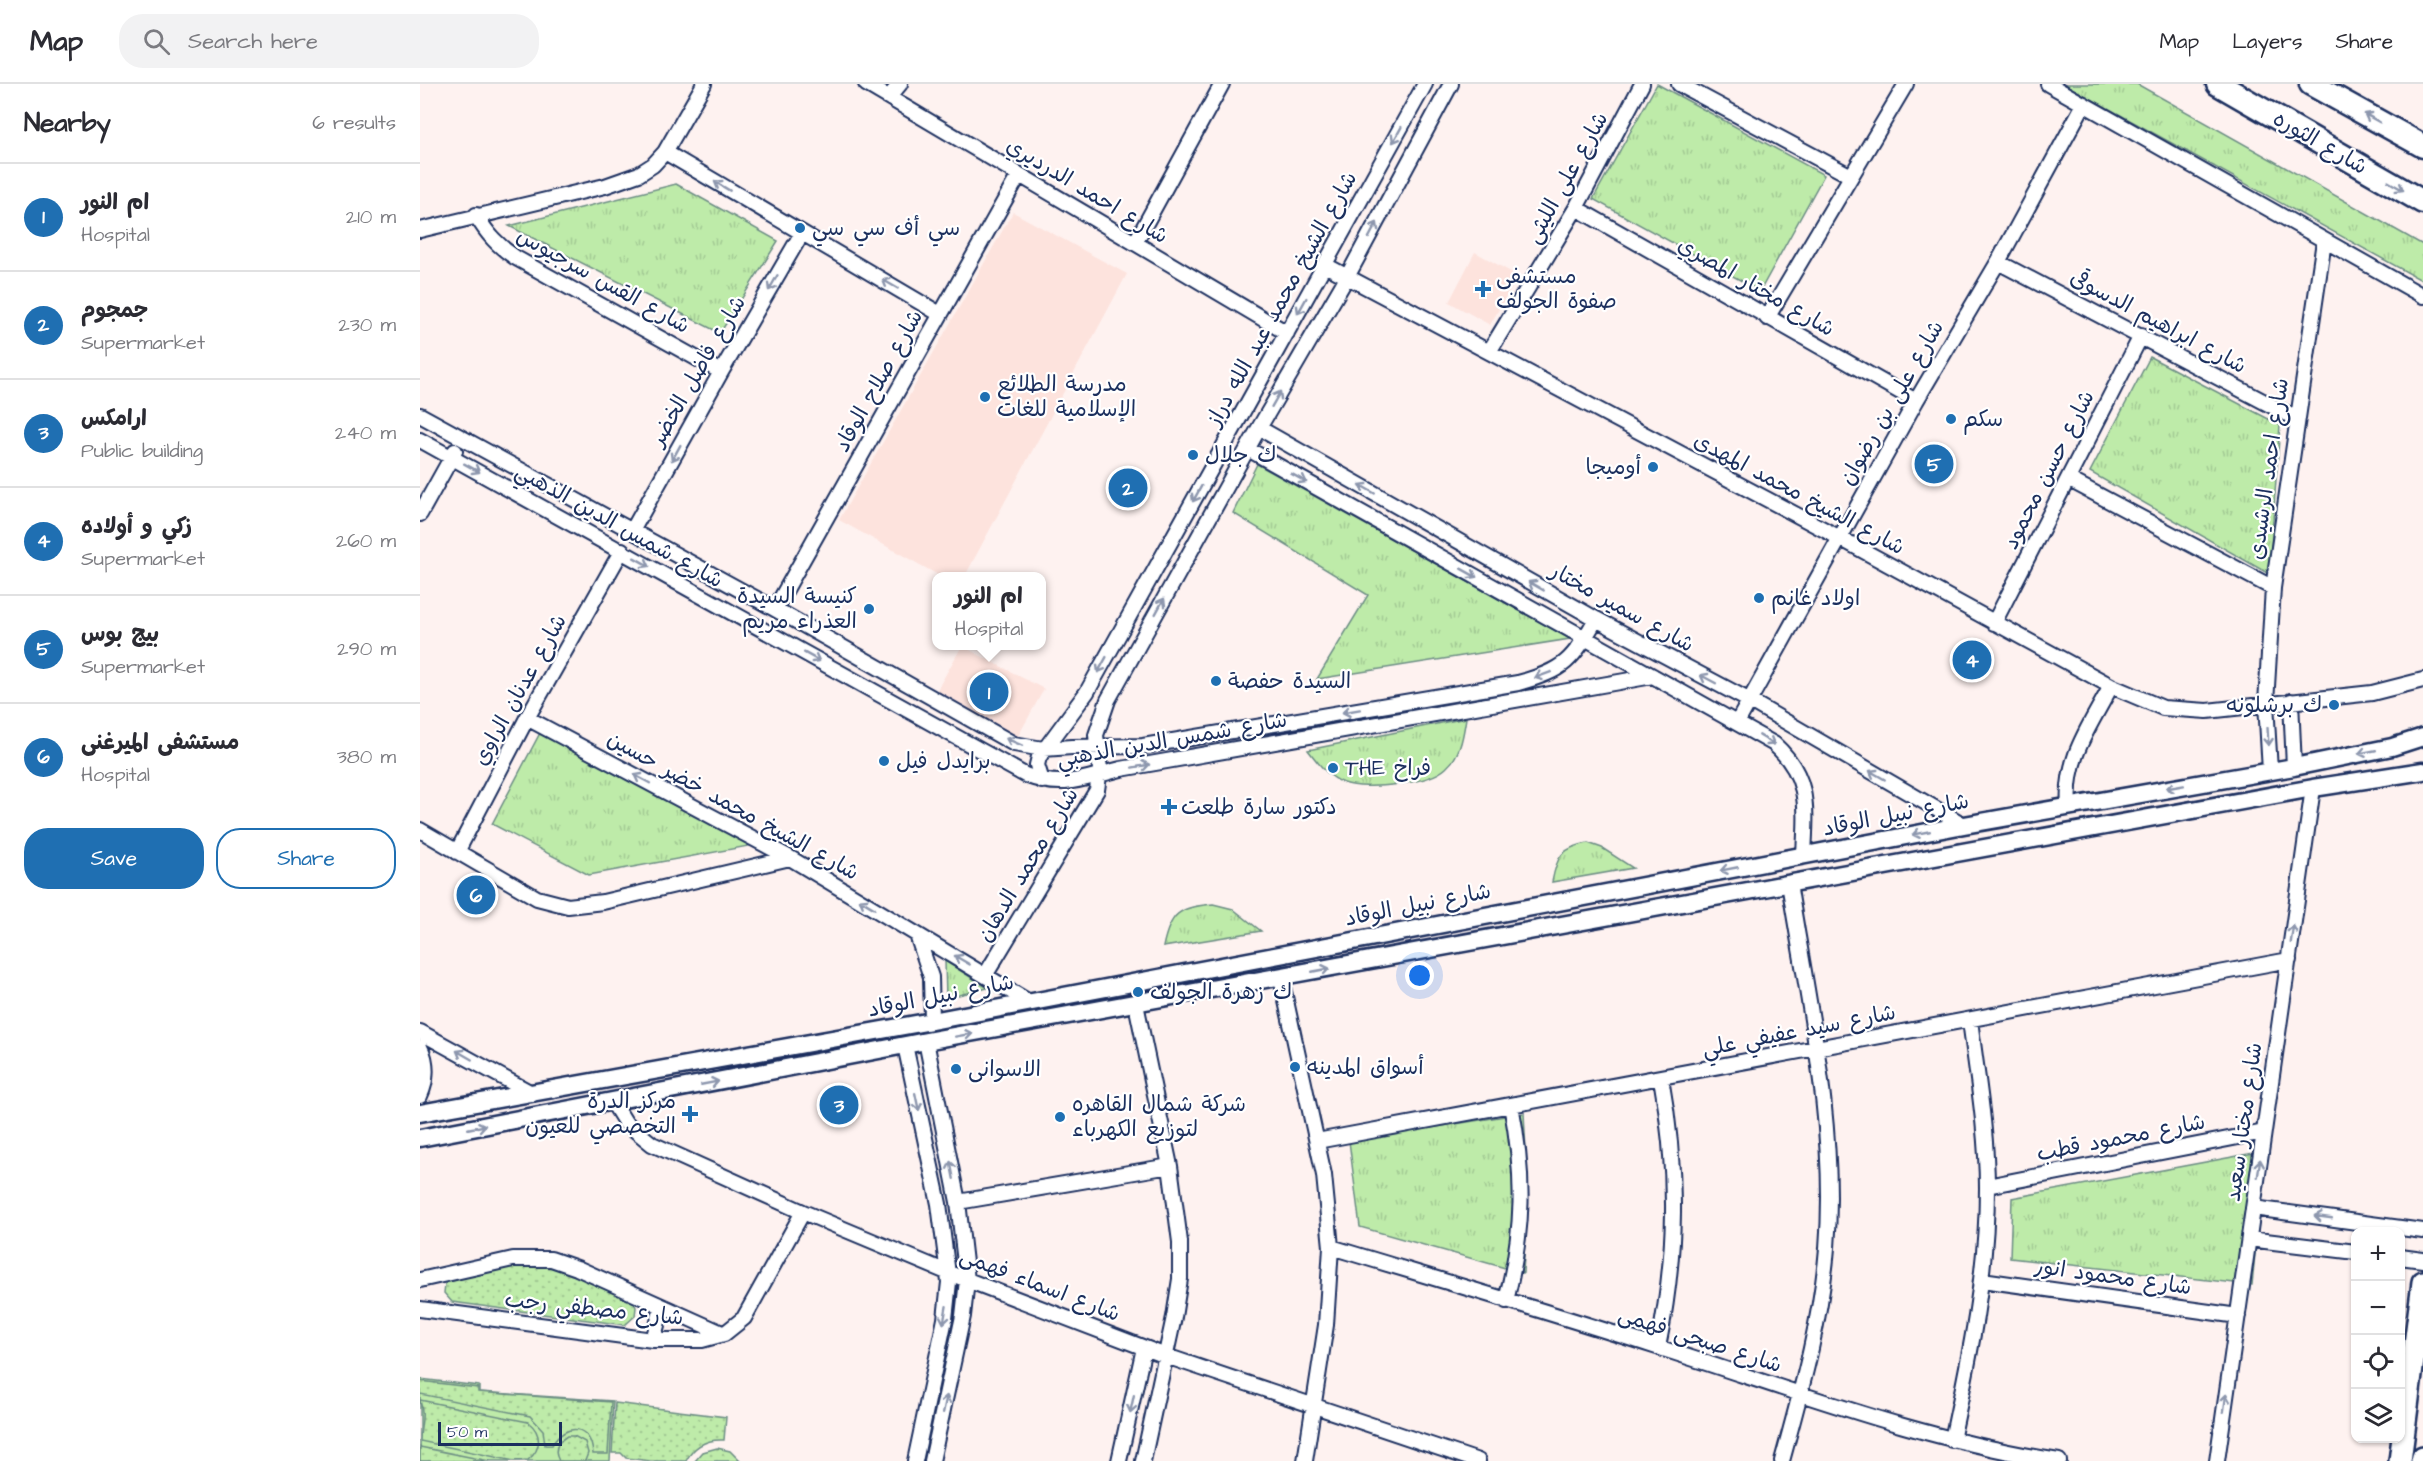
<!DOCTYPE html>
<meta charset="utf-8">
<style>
body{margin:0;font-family:"Architects Daughter","Playpen Sans Arabic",sans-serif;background:#f2f2f3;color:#2b2b33}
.controls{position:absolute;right:18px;bottom:18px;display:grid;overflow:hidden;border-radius:12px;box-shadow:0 2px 4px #0004}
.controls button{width:54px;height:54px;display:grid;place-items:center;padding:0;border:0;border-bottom:2px solid #e1e1e2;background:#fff;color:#2b2b33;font:30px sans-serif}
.scale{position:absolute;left:18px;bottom:15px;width:124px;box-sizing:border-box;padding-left:6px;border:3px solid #1b2f5e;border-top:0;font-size:16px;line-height:21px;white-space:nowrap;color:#1b2f5e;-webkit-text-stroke:4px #fff;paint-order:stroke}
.you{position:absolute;left:1000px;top:892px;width:21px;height:21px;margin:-15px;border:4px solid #fff;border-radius:50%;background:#1a73e8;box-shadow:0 0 0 9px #1a73e833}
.badge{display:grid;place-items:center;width:39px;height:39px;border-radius:50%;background:#1f6fb2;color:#fff;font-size:20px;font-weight:700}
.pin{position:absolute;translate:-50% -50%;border:3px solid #fff;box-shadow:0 2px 6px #0006}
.popup{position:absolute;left:512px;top:488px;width:114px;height:78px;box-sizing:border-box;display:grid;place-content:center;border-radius:12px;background:#fff;filter:drop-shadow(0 2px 4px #0005);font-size:20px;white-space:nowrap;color:#7c7c81}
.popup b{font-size:22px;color:#2b2b33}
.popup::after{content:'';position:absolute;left:50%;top:100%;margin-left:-12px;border:12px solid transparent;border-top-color:#fff}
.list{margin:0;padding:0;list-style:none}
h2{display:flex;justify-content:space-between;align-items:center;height:78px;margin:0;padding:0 24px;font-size:26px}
h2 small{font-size:20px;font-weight:400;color:#7c7c81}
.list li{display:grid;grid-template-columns:39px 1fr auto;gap:18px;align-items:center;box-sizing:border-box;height:108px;padding:0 24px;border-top:2px solid #e1e1e2}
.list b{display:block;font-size:22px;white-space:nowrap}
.list p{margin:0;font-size:20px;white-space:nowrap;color:#7c7c81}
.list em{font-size:20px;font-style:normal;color:#7c7c81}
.actions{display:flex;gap:12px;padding:18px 24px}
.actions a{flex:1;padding:14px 0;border:2px solid #1f6fb2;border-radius:24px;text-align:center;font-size:21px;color:#1f6fb2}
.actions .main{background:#1f6fb2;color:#fff}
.icon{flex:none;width:33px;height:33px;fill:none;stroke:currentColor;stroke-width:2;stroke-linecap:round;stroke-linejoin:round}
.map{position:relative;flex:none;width:2003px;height:1377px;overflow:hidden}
header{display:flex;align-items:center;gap:36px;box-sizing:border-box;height:84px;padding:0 30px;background:#fff;border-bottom:2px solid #e1e1e2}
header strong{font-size:28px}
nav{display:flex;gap:33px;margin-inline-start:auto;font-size:21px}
.search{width:420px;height:54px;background:#f2f2f3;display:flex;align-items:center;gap:15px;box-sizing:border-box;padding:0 21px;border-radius:24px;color:#7c7c81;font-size:22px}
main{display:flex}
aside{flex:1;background:#fff}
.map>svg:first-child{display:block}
.built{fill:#fde3dd}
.grass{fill:url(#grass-tufts);stroke:#6c8d84;stroke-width:1.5}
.park{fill:#beeba9;stroke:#6c8d84;stroke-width:1.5}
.garden{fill:url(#garden-dots);stroke:#6c8d84;stroke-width:1.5}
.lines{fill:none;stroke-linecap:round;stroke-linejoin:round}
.minor-casing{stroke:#1b2f5e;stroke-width:18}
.tertiary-casing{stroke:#1b2f5e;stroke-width:21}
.primary-casing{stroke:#1b2f5e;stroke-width:26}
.trunk-casing{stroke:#1b2f5e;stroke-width:27}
.minor{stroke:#fff;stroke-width:14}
.tertiary{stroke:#fff;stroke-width:16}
.primary{stroke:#fff;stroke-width:21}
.trunk{stroke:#fff;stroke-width:22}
.oneway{stroke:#8d97ae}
.poi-dot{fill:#1f6fb2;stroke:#fff;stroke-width:2}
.labels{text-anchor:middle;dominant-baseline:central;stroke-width:4.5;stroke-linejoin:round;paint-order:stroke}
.street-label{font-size:22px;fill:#1b2f5e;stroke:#fff}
.poi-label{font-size:22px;fill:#1b2f5e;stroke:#fff;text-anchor:start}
</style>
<header>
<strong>Map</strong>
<div class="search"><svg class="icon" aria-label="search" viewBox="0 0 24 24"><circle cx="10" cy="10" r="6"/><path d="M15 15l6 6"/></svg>Search here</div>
<nav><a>Map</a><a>Layers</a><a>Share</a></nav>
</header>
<main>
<aside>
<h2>Nearby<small>6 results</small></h2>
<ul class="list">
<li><span class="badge">1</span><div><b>ام النور</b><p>Hospital</p></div><em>210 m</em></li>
<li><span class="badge">2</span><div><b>جمجوم</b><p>Supermarket</p></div><em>230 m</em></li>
<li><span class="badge">3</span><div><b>ارامكس</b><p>Public building</p></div><em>240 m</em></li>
<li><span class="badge">4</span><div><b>زكي و أولاده</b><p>Supermarket</p></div><em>260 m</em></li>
<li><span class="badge">5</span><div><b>بيج بوس</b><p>Supermarket</p></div><em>290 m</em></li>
<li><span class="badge">6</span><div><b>مستشفى الميرغنى</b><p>Hospital</p></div><em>380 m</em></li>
</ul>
<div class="actions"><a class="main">Save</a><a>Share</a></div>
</aside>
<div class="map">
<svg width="2003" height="1377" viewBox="0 0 2003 1377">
<defs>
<pattern id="grass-tufts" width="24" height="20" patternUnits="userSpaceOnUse" patternTransform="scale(1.5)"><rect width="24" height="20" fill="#beeba9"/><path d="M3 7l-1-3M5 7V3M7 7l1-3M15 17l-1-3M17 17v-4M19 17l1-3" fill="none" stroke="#a3ca94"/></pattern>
<pattern id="garden-dots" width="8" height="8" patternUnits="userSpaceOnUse" patternTransform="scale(1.5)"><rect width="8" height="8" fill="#beeba9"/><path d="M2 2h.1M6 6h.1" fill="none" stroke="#a3ca94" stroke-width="1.8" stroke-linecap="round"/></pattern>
</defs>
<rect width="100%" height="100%" fill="#fef2f0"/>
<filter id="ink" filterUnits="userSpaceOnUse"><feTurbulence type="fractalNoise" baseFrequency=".0167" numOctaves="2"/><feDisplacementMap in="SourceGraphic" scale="12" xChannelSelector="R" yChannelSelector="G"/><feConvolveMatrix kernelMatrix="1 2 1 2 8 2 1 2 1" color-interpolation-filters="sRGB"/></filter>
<g filter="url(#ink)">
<path class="built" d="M 593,128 L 707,190 L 545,492 L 520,492 L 419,436 Z
M 1055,168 L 1098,192 L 1070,241 L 1029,218 Z
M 542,562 L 624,605 L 596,656 L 514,611 Z"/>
<path class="grass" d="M 1237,0 L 1404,91 L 1340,207 L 1173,115 Z
M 1644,0 L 1717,0 L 2003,161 L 2003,197 Z
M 256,100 L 358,157 L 300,249 L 89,142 Z
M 1730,273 L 1860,341 L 1849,490 L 1670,388 Z
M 837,380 L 1150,555 L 897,595 L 948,511 L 813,429 Z
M 1046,634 C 1043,652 1041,671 1026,684 C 1009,700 946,707 924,699 C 908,693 898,679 888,666 Z
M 120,649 L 334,761 L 169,791 L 72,740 Z
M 1168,759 L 1182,764 L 1213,784 L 1132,798 C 1137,772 1141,764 1168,759 Z
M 793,820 L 813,825 L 841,847 L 743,863 C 750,829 759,823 793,820 Z
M 525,877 L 568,904 L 526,914 Z
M 1104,1029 L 1108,1105 L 1103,1189 L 940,1143 L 929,1057 Z
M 1845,1067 L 1832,1201 L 1590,1174 L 1592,1114 Z"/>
<path class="park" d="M 0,1295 L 59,1302 L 59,1308 L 193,1317 L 190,1377 L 0,1377 Z"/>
<path class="garden" d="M 111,1178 L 150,1185 L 212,1216 L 216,1223 L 215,1232 L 205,1241 L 32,1218 L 24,1209 L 25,1200 L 29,1197 Z
M 0,1297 L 58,1304 L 58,1308 L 191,1318 L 188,1370 L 173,1370 C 171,1340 146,1338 132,1361 L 125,1361 L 123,1346 L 110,1332 L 0,1310 Z
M 0,1316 L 108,1338 C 122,1349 122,1365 108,1376 L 94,1377 L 0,1357 C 0,1339 5,1335 0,1316 Z
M 195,1319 L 306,1333 L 304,1356 C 287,1355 274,1361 266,1377 L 231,1377 L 206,1374 L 201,1369 L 192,1369 Z
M 147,1352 L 154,1352 L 165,1358 L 168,1369 L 165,1377 L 139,1377 C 133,1366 137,1358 147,1352 Z
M 0,1363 L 69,1377 L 0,1377 Z
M 297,1364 L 310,1367 L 320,1377 L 275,1377 L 283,1368 Z"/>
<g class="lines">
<defs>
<path id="minor" d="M 446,0 L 867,249
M 1259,0 L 1431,92
M 1628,0 L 2003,212
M 469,13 L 480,0
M 245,68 L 520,230
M 1156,124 L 1496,317
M 56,131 C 67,150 78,162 96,174 L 301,288
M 0,146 L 185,102 L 219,90 L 233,81 L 245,68 L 284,0
M 715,159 L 802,0
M 1578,178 L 1877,335
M 905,181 L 1420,454 L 1691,602 L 1743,624 L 1787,627 L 1952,609 L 2003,596
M 1347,234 L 1486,0
M 1069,268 L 1156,124 L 1222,0
M 0,331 L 355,525 L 594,660 L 623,665 L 652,663 L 723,662 L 1098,599 C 1145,586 1152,577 1176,535
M 839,344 L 1176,535 L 1330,617 L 1544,741
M 0,356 L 605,691 C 644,706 664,694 701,685 L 1233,592
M 828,365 L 1354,660 C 1391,693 1386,725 1384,771
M 1648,395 L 1853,504
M 0,430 L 35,367
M 212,447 L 301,288 L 382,149
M 355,525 L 599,91
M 1574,539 L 1721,252
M 1871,617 L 1874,683
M 107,634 L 370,774 L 609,918
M 1317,639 L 1496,317 L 1578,178 L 1664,20
M 1850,687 L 1846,619 L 1853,504 L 1904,157
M 622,697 L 617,681 L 619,673 L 667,608 L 1005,0
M 1649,722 C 1645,674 1669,644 1691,602
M 0,746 L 117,814 L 148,822 L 183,818 L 370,774
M 37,768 L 107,634 L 202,466
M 497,851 L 511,893 L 512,937
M 566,890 L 677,706 L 680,685 L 676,651 L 688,616 L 839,344 L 927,193 L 1031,0
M 861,894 L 904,1091 L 911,1163 L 906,1241 L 885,1377
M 716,920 L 750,1082 L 760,1158 L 760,1195 L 754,1233 L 723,1377
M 0,948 L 113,1010
M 506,957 L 538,1118 L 547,1196 L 543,1232 L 512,1377
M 485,961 L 519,1120 L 529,1198 L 525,1235 L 495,1377
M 0,963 C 8,978 7,997 0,1012
M 192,1017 L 205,1038 L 232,1060 L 383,1128 L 529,1189 L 746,1272 L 1058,1377
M 897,1057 L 1869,876
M 1567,1102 L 1844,1048
M 538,1118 L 750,1082
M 1833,1124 L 2003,1147
M 1829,1155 L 1936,1168
M 911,1163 C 1020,1196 1129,1228 1237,1263 C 1370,1305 1501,1356 1639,1377
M 1980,1173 L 2003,1176
M 0,1196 L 93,1175 L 131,1175 L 157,1184 L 304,1250
M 1562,1196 L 1818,1232
M 1086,1217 C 1104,1145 1105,1093 1091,1021
M 0,1225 L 233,1256 L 282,1256 L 304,1250 L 324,1234 L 383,1128
M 233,1256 L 242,1223
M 1238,1263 C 1257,1170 1258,1087 1241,994
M 1532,1356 C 1550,1272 1567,1190 1567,1104 C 1567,1048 1557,991 1550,936
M 699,1377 L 724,1264
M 1362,1377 C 1381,1307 1401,1237 1407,1164 C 1417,1042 1388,919 1369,799
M 1797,1377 L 1893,704"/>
<path id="tertiary" d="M 0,1029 L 512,937 L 1544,741 L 1874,683 L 1972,663 L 2003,653
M 0,1054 L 506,957 L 1893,704 L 2003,687"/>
<path id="primary" d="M 1980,1377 L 2003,1198
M 2002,1377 L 2003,1373"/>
<path id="trunk" d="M 1798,0 L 2003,118
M 1891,0 L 2003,62"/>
</defs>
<use href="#minor" class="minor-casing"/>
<use href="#tertiary" class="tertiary-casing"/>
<use href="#primary" class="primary-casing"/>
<use href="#trunk" class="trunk-casing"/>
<use href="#minor" class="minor"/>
<use href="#tertiary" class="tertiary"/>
<use href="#primary" class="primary"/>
<use href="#trunk" class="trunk"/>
</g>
<defs><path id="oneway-shaft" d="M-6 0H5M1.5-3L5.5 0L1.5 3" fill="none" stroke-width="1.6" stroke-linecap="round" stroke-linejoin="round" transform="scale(1.5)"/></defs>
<g class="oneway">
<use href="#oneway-shaft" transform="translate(1952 34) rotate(-151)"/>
<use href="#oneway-shaft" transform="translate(977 51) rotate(119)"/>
<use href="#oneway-shaft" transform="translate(302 102) rotate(-149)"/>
<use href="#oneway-shaft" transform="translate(1976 102) rotate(30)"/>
<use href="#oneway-shaft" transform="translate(953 146) rotate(-62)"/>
<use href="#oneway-shaft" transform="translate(353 199) rotate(120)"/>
<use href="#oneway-shaft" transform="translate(470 200) rotate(-150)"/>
<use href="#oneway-shaft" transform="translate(882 222) rotate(119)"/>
<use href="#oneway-shaft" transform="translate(856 315) rotate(-60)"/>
<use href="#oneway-shaft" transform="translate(256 369) rotate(119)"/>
<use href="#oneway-shaft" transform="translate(52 384) rotate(29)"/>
<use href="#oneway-shaft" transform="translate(879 394) rotate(29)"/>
<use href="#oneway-shaft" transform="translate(947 405) rotate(-150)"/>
<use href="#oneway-shaft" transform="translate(777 410) rotate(119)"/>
<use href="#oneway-shaft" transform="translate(222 478) rotate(29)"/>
<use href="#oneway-shaft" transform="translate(1049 489) rotate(29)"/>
<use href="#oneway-shaft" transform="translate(1116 502) rotate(-150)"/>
<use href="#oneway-shaft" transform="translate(740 522) rotate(-61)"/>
<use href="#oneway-shaft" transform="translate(392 573) rotate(29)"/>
<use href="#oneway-shaft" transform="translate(682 581) rotate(119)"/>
<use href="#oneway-shaft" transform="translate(1123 591) rotate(160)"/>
<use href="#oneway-shaft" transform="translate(1288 595) rotate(-152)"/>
<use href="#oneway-shaft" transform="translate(931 627) rotate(170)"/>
<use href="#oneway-shaft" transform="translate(1848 653) rotate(87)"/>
<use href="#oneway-shaft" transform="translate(1347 656) rotate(31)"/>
<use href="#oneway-shaft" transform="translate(594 658) rotate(-156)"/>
<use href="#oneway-shaft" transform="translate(1947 668) rotate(169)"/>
<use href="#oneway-shaft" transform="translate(721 682) rotate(-10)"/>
<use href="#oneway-shaft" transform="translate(1457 691) rotate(-150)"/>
<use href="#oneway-shaft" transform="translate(222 695) rotate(-152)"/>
<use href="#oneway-shaft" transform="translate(1755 703) rotate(170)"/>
<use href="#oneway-shaft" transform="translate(1501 749) rotate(169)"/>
<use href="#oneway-shaft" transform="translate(1309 785) rotate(169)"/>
<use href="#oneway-shaft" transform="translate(447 820) rotate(-149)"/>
<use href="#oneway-shaft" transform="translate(1872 850) rotate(-82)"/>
<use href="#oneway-shaft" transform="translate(542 876) rotate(-150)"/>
<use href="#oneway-shaft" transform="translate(901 886) rotate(-11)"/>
<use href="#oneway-shaft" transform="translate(544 951) rotate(-10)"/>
<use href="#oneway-shaft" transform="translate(44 971) rotate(-150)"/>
<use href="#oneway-shaft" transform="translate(290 999) rotate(-11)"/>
<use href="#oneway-shaft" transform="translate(497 1018) rotate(78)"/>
<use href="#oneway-shaft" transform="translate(57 1043) rotate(-11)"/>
<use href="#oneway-shaft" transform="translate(1839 1084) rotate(-82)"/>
<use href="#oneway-shaft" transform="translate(532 1086) rotate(-101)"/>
<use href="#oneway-shaft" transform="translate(1903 1133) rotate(-172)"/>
<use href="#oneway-shaft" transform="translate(525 1231) rotate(100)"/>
<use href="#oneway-shaft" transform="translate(1805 1319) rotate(-82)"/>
<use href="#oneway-shaft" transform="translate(525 1320) rotate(-78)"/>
<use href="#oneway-shaft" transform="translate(712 1320) rotate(102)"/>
</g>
</g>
<g class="poi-dot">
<circle cx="380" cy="144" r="6"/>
<path d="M1060 196h6v6h6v6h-6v6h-6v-6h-6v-6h6z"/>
<circle cx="565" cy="313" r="6"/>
<circle cx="1531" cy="335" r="6"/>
<circle cx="773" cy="371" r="6"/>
<circle cx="1233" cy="383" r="6"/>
<circle cx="1339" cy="514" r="6"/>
<circle cx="449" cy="525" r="6"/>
<circle cx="796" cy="597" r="6"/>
<circle cx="1914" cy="621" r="6"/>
<circle cx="464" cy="677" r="6"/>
<circle cx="913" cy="684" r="6"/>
<path d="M746 714h6v6h6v6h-6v6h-6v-6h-6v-6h6z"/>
<circle cx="718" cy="908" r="6"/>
<circle cx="875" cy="983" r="6"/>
<circle cx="536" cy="985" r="6"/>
<path d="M267 1021h6v6h6v6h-6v6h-6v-6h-6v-6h6z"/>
<circle cx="640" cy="1033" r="6"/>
</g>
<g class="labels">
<g class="street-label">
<text transform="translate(1900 59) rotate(30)">شارع الثوره</text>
<text transform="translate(1147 94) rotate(-61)">شارع على الليثى</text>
<text transform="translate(667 107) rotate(31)">شارع احمد الدرديري</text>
<text transform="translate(183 197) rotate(29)">شارع القس سرجيوس</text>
<text transform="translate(1336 203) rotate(30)">شارع مختار المصري</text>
<text transform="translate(862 215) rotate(-61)">شارع الشيخ محمد عبد الله دراز</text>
<text transform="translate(1738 238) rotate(28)">شارع ابراهيم الدسوقى</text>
<text transform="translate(278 287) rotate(-60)">شارع فاضل الخضر</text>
<text transform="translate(459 297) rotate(-61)">شارع صلاح الوقاد</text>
<text transform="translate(1472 319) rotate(-60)">شارع على بن رضوان</text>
<text transform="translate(1849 385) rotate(-82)">شارع احمد الرشيدى</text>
<text transform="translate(1629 386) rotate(-63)">شارع حسن محمود</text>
<text transform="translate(1379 410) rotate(28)">شارع الشيخ محمد المهدى</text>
<text transform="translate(199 442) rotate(29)">شارع شمس الدين الذهبي</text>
<text transform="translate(1202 524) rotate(29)">شارع سمير مختار</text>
<text transform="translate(100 606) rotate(-61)">شارع عدنان الراوي</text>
<text transform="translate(752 656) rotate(-10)">شارع شمس الدين الذهبي</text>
<text transform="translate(313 722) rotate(29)">شارع الشيخ محمد خضر حسين</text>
<text transform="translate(1476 731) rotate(-11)">شارع نبيل الوقاد</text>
<text transform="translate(608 781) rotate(-59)">شارع محمد الدهان</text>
<text transform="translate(998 821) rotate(-11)">شارع نبيل الوقاد</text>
<text transform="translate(521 912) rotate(-11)">شارع نبيل الوقاد</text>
<text transform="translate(1379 947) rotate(-11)">شارع سيد عفيفي علي</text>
<text transform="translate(1824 1038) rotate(-82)">شارع مختار سعيد</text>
<text transform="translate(1701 1054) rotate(-11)">شارع محمود قطب</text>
<text transform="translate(1693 1193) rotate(8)">شارع محمود انور</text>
<text transform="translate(620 1201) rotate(21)">شارع اسماء فهمى</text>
<text transform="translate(174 1225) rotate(6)">شارع مصطفي رجب</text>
<text transform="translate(1280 1256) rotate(18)">شارع صبحى فهمى</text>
</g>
<g class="poi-label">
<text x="392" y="144">سي أف سي سي</text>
<text x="1076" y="192">مستشفى<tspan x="1076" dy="25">صفوة الجولف</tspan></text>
<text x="577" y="300">مدرسة الطلائع<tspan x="577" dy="25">الإسلامية للغات</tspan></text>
<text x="1543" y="335">سكم</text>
<text x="785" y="371">ك جلال</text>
<text x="1221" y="383" text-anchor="end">أوميجا</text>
<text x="437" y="512" text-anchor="end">كنيسة السيدة<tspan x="437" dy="25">العذراء مريم</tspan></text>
<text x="1351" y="514">اولاد غانم</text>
<text x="808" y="597">السيدة حفصة</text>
<text x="1902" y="621" text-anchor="end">ك برشلونه</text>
<text x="476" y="677">برايدل فيل</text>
<text x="925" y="684">THE فراخ</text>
<text x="761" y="723">دكتور سارة طلعت</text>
<text x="730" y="908">ك زهرة الجولف</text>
<text x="887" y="983">أسواق المدينه</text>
<text x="548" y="985">الاسوانى</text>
<text x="256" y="1017" text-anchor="end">مركز الدرة<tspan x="256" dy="25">التخصصي للعيون</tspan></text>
<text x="652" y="1020">شركة شمال القاهره<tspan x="652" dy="25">لتوزيع الكهرباء</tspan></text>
</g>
</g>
</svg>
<div class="controls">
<button>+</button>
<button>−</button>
<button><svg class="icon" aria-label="locate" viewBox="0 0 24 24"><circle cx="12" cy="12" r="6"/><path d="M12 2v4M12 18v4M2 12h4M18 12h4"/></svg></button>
<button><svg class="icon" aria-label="layers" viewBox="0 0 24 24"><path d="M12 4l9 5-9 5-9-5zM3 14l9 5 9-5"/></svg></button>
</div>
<div class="scale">50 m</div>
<div class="you"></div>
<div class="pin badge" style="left:569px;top:608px">1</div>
<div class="popup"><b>ام النور</b>Hospital</div>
<div class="pin badge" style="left:708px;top:404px">2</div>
<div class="pin badge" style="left:419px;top:1021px">3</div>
<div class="pin badge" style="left:1552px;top:576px">4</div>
<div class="pin badge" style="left:1514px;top:380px">5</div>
<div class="pin badge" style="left:56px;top:811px">6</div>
</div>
</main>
